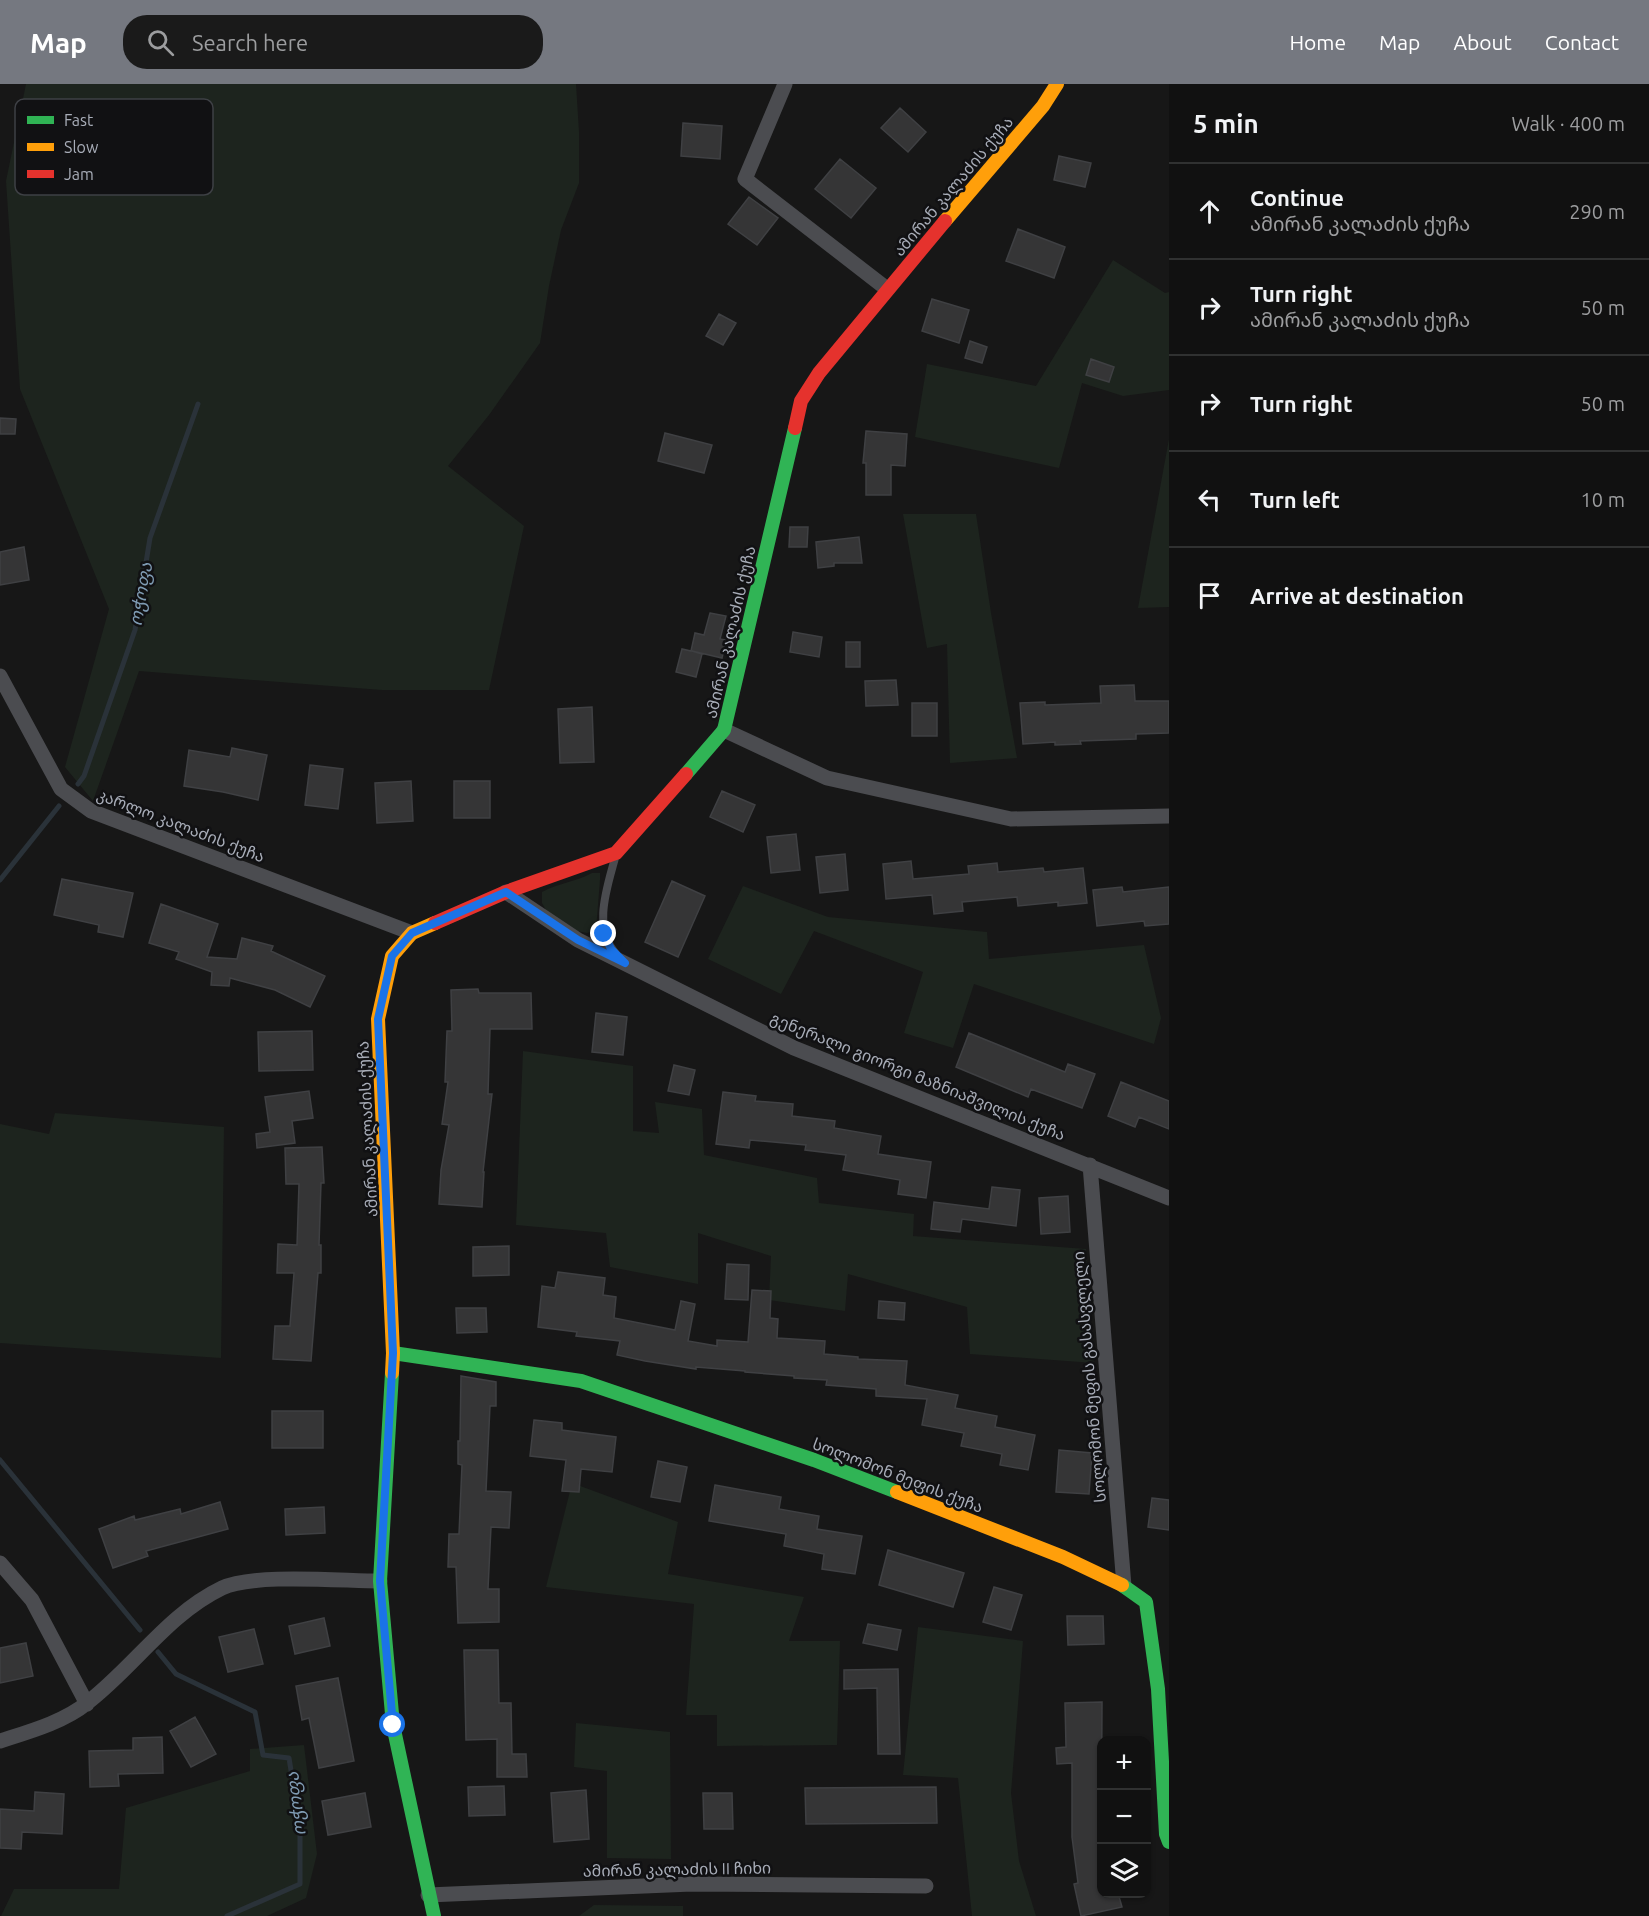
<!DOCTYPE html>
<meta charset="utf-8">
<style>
body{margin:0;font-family:Ubuntu,"Noto Sans Georgian",sans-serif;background:#1a1a1a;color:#f1f3f6}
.controls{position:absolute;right:18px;bottom:18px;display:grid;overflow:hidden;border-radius:12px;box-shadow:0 2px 4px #0004}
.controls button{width:54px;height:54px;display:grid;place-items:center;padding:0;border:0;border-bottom:2px solid #303131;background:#111;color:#f1f3f6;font:30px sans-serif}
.stop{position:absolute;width:18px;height:18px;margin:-14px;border:4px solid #1a73e8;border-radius:50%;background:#fff}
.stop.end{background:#1a73e8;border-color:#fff;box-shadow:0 2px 6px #0008}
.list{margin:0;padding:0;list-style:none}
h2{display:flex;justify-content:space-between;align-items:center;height:78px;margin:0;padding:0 24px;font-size:26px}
h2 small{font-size:20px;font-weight:400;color:#9c9d9f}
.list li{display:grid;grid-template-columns:39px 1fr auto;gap:18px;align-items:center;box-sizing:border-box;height:96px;padding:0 24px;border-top:2px solid #303131}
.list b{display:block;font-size:22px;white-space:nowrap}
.list p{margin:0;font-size:20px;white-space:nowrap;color:#9c9d9f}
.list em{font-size:20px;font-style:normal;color:#9c9d9f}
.icon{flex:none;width:33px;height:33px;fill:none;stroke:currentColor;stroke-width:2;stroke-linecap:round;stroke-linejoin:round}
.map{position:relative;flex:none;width:1169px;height:1832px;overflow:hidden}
header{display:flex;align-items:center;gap:36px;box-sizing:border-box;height:84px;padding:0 30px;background:#757880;color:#fff}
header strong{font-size:28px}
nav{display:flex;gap:33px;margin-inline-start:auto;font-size:21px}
.search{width:420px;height:54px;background:#1a1a1a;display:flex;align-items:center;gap:15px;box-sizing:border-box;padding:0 21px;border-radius:24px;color:#9c9d9f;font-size:22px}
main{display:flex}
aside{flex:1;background:#111}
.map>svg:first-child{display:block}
.green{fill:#1d241e}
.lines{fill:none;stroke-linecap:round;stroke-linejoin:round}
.stream{stroke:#2a3239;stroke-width:5}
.building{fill:#353536;stroke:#3f4043;stroke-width:1.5}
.lane{stroke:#4b4c50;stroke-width:8}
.street{stroke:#4b4c50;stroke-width:15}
.fast{stroke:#30b455;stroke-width:14}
.slow{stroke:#ff9f0a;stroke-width:14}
.jam{stroke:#e5322d;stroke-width:14}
.route{stroke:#1a73e8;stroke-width:8}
.labels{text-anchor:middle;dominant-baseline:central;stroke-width:5;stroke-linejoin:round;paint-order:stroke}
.street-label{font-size:16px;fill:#a8adb8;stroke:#111113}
.water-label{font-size:18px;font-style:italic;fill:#7f9bb3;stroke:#111113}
.key{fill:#111113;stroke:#3e4045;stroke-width:1.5}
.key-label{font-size:16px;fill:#a8adb8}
</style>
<header>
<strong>Map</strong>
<div class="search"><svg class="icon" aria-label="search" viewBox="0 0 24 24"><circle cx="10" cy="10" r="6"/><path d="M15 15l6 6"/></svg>Search here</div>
<nav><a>Home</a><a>Map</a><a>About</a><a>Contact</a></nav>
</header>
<main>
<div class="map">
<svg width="1169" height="1832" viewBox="0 0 1169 1832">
<rect width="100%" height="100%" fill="#171717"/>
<path class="green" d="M 26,0 L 576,0 L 579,48 L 579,99 L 561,146 L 549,202 L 540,259 L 489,331 L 448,382 L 524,442 L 489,606 L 382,606 L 139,587 L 93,717 L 65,683 L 109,525 L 20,305 L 6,97 Z
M 1113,176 L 1165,209 L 1169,208 L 1169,306 L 1123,312 L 1082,299 L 1059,384 L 915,353 L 927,280 L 1036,302 Z
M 1169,355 L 1169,523 L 1138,524 Z
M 903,430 L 976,430 L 991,529 L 1017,674 L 950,679 L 947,560 L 927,564 Z
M 592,789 L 600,789 L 600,796 L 596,846 L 587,849 L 577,847 L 547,828 L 542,819 L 542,808 C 558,799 576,798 592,789 Z
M 743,802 L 828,833 L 987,848 L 989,875 L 1144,861 L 1161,934 L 1154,960 L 974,900 L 953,964 L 904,949 L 923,888 L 814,847 L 781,910 L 708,875 Z
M 523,967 L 633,982 L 633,1047 L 659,1049 L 655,1018 L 702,1025 L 704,1071 L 817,1094 L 819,1119 L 914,1130 L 913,1152 L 1086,1165 L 1094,1279 L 970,1270 L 967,1223 L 848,1190 L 845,1227 L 769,1216 L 771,1172 L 698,1149 L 698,1200 L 610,1183 L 606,1149 L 516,1141 Z
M 55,1029 L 224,1043 L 221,1274 L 0,1259 L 0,1040 L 49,1050 Z
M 572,1399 L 678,1438 L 668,1490 L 804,1513 L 789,1557 L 840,1557 L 837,1661 L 717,1662 L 717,1631 L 686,1631 L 694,1520 L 546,1503 Z
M 918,1543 L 1023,1557 L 1011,1709 L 1019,1777 L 1036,1832 L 972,1832 L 958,1694 L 903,1691 Z
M 576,1639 L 670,1648 L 671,1775 L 607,1774 L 607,1687 L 574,1683 Z
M 304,1661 L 317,1770 L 306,1814 L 267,1832 L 1,1832 L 14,1805 L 119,1805 L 126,1724 L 250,1687 L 250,1665 Z
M 594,1821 L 683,1822 L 683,1832 L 579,1832 Z"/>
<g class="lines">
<path class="stream" d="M 78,700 L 84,692 L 135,546 L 150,454 L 198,320
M 0,796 L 59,722
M 0,1376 L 140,1546
M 158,1568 L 176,1590 L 255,1628 L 263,1671 L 289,1674 L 300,1742 L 300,1800 L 227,1832"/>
</g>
<path class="building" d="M 900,24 L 926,48 L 908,68 L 881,44 Z
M 683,39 L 722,42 L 720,75 L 681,72 Z
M 1059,72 L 1091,79 L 1085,103 L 1054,96 Z
M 840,75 L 876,104 L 851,134 L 815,105 Z
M 749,113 L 778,134 L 757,161 L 728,140 Z
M 1018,145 L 1065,163 L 1054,194 L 1006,177 Z
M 932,215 L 969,226 L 959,259 L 922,247 Z
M 719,230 L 736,239 L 723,261 L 706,252 Z
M 970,257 L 987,263 L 982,279 L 965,274 Z
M 1091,275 L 1114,283 L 1109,298 L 1086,291 Z
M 0,334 L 16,335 L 15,350 L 0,350 Z
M 866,347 L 907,350 L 905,382 L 891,381 L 891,411 L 866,411 L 866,379 L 863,379 Z
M 665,349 L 712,361 L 704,389 L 658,377 Z
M 790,443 L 808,443 L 807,463 L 789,463 Z
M 859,453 L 862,479 L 834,479 L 834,482 L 818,484 L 816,458 Z
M 24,463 L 29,496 L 0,501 L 0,468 Z
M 710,529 L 726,532 L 720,555 L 726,556 L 722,574 L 692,567 L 702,570 L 696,593 L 676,588 L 682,565 L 691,567 L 695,549 L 704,551 Z
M 793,548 L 822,553 L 819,573 L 790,568 Z
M 846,558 L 860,558 L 860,583 L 846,583 Z
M 896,596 L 898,621 L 866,622 L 865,597 Z
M 1134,601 L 1135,617 L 1169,617 L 1169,649 L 1136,650 L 1136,655 L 1080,657 L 1081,660 L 1055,661 L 1055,658 L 1023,660 L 1020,619 L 1045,618 L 1045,621 L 1101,619 L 1100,602 Z
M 912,619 L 937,619 L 937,652 L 912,652 Z
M 592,623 L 594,678 L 560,679 L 558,625 Z
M 232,664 L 267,671 L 258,716 L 223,708 L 184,702 L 189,666 L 230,673 Z
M 310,681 L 343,685 L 338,725 L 305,721 Z
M 411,697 L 413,737 L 377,739 L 375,699 Z
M 454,697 L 490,697 L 490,734 L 454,734 Z
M 722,707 L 755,721 L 743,748 L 710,733 Z
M 796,750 L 800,786 L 771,789 L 767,753 Z
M 845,770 L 848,806 L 820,809 L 816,773 Z
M 911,777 L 913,795 L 969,790 L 968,782 L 997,779 L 998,788 L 1043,784 L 1044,788 L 1083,784 L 1087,819 L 1058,822 L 1058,818 L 1018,822 L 1017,813 L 962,818 L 963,827 L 934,830 L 932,811 L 886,815 L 883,780 Z
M 62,795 L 133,809 L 123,853 L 98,848 L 99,841 L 54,831 Z
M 672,797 L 705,812 L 678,873 L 645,858 Z
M 1122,803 L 1123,808 L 1169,803 L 1169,840 L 1145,842 L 1144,837 L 1097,842 L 1093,806 Z
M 161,820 L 218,840 L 207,873 L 237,875 L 242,854 L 273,862 L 271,867 L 325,892 L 310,923 L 275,906 L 230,894 L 229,902 L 211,901 L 212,888 L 176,875 L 179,868 L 149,859 Z
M 478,905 L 479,909 L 531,909 L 532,945 L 490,945 L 488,1010 L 492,1010 L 483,1088 L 484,1088 L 482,1123 L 439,1120 L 441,1086 L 449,1041 L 442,1040 L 448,998 L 445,998 L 447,947 L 452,947 L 451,906 Z
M 596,929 L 627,933 L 623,971 L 592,968 Z
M 312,947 L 313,986 L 259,987 L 258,948 Z
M 969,949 L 1065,988 L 1068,980 L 1095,990 L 1082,1024 L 1031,1005 L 1028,1013 L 956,983 Z
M 674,981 L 695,986 L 689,1011 L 668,1007 Z
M 1121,998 L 1169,1017 L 1169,1045 L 1139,1033 L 1135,1043 L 1108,1032 Z
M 309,1007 L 313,1034 L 292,1037 L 295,1059 L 257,1064 L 256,1050 L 270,1048 L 265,1013 Z
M 723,1008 L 756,1012 L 755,1017 L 793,1020 L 792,1032 L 835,1037 L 834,1044 L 881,1052 L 878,1070 L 931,1078 L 926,1114 L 898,1110 L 900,1096 L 843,1086 L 846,1071 L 805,1066 L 806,1061 L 750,1056 L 749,1064 L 716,1060 Z
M 322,1063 L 324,1099 L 321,1099 L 319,1161 L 321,1161 L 321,1189 L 318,1189 L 311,1277 L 273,1275 L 275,1242 L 290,1242 L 294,1189 L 277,1189 L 278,1160 L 297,1161 L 299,1100 L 286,1100 L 285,1064 Z
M 992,1103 L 1020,1106 L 1016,1142 L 962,1135 L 960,1148 L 931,1145 L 934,1118 L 989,1125 Z
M 1068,1112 L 1070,1148 L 1041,1150 L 1039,1114 Z
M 509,1162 L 509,1191 L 473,1192 L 473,1163 Z
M 727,1180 L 749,1181 L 748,1216 L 725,1215 Z
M 558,1188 L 605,1194 L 603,1211 L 616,1213 L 614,1234 L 675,1246 L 681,1217 L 695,1220 L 688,1257 L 717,1262 L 717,1256 L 748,1258 L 752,1206 L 771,1207 L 770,1234 L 778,1235 L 777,1254 L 825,1257 L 824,1270 L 858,1273 L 858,1275 L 907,1277 L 905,1301 L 958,1311 L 955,1324 L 997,1332 L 995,1343 L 1035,1351 L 1028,1386 L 1000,1381 L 1002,1370 L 961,1362 L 964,1349 L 922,1341 L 927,1315 L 876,1312 L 876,1305 L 826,1301 L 827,1296 L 794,1294 L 794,1292 L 745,1288 L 745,1287 L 696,1283 L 696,1285 L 645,1277 L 617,1271 L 620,1257 L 576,1252 L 577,1248 L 538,1243 L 542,1202 L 555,1204 Z
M 879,1217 L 905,1219 L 904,1236 L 878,1234 Z
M 456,1224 L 486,1224 L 487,1248 L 457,1249 Z
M 461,1292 L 496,1298 L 496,1322 L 490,1322 L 486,1407 L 511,1408 L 509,1444 L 491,1443 L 488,1505 L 499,1505 L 499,1538 L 458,1539 L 456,1483 L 448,1483 L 449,1450 L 459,1450 L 462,1381 L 458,1380 L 458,1357 L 460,1357 Z
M 272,1327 L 323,1327 L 323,1364 L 272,1364 Z
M 534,1336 L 562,1339 L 562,1346 L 616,1353 L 612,1388 L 581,1385 L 579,1408 L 562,1407 L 566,1376 L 530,1372 Z
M 1059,1366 L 1092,1369 L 1089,1410 L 1056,1408 Z
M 658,1377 L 687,1383 L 680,1418 L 651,1413 Z
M 715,1401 L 781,1413 L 779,1425 L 819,1432 L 817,1445 L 862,1452 L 855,1490 L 822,1485 L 824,1470 L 784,1462 L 786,1450 L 709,1437 Z
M 1152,1414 L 1169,1416 L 1169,1446 L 1148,1443 Z
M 220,1418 L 228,1445 L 146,1467 L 148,1472 L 113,1484 L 99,1445 L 134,1432 L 135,1436 L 180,1425 L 181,1430 Z
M 324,1423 L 325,1449 L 286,1451 L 285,1425 Z
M 888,1466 L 964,1489 L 953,1523 L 879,1501 Z
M 994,1503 L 1022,1511 L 1011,1546 L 983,1538 Z
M 1067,1532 L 1103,1532 L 1104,1560 L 1068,1561 Z
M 324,1534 L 330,1562 L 295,1570 L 289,1542 Z
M 868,1540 L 901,1546 L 897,1566 L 863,1559 Z
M 254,1545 L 263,1580 L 228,1588 L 219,1553 Z
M 26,1559 L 33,1592 L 0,1599 L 0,1564 Z
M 464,1566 L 498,1566 L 499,1619 L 511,1619 L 512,1670 L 526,1670 L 527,1693 L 497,1693 L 497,1655 L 466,1656 Z
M 898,1585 L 900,1670 L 878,1670 L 877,1604 L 844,1605 L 844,1586 Z
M 338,1594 L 354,1677 L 319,1684 L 309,1634 L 302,1636 L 296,1602 Z
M 1102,1618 L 1101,1809 L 1118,1809 L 1122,1823 L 1081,1832 L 1074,1800 L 1078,1799 L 1072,1753 L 1072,1679 L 1057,1680 L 1056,1664 L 1066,1663 L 1065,1619 Z
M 195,1633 L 216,1670 L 191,1683 L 170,1647 Z
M 162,1653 L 163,1689 L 118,1690 L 119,1702 L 90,1703 L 89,1667 L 133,1666 L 133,1654 Z
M 504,1702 L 505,1731 L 469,1732 L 468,1703 Z
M 936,1703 L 937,1739 L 806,1740 L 805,1704 Z
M 586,1706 L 589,1755 L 554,1758 L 551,1709 Z
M 35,1708 L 64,1710 L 62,1750 L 22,1748 L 21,1765 L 0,1764 L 0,1725 L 34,1727 Z
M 365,1709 L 371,1743 L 328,1751 L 322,1717 Z
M 703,1709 L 732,1709 L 733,1745 L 704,1745 Z"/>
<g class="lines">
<path class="lane" d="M 615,774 C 607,804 592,844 617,871"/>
<path class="street" d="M 785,0 L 745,95 L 887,205
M 0,592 L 61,705 L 91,727 L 412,849
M 724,646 L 827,694 L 1011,735 L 1169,732
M 506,808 L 578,856 L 794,964 L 1169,1114
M 1090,1081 L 1124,1502
M 0,1479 L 32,1516 L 87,1620
M 0,1657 C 28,1648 64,1638 87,1619 C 134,1583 168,1530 222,1504 C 254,1489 342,1497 380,1497
M 428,1811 L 692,1800 L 926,1802"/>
<path class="fast" d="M 686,690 L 724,646 L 795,344
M 393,1269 L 581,1297 L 814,1376 L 897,1408
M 392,1289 L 380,1497 L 393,1641 L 434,1832
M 1122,1501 L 1146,1518 L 1158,1605 L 1166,1750 L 1169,1758"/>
<path class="slow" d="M 945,137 L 1043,22 L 1057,0
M 392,1289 L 393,1269 L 378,935 L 392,872 L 412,849 L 435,839
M 897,1408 L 1063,1473 L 1122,1501"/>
<path class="jam" d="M 795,344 L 801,317 L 819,289 L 945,137
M 435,839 L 506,808 L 616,769 L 686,690"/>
</g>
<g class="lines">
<path class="route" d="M 393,1641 L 380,1497 L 393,1269 L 378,935 L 392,872 L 412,849 L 506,808 L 578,856 L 625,879 L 611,865 L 604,850"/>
</g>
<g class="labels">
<g class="street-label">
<text transform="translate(953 102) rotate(-50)">ამირან კალაძის ქუჩა</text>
<text transform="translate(730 548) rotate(-77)">ამირან კალაძის ქუჩა</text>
<text transform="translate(181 741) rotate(21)">კარლო კალაძის ქუჩა</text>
<text transform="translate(918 992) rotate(22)">გენერალი გიორგი მაზნიაშვილის ქუჩა</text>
<text transform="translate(367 1045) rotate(-93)">ამირან კალაძის ქუჩა</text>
<text transform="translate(1089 1293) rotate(-95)">სოლომონ მეფის გასასვლელი</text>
<text transform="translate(898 1391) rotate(21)">სოლომონ მეფის ქუჩა</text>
<text transform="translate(677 1785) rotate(-1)">ამირან კალაძის II ჩიხი</text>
</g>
<g class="water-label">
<text transform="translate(140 510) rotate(-80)">ოჭოფა</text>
<text transform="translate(295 1720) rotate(-97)">ოჭოფა</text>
</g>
</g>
<rect x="15" y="15" width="198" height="96" rx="9" class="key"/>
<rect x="27" y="32" width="27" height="8" fill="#30b455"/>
<rect x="27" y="59" width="27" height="8" fill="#ff9f0a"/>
<rect x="27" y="86" width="27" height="8" fill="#e5322d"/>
<g class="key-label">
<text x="64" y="42">Fast</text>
<text x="64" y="69">Slow</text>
<text x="64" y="96">Jam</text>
</g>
</svg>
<div class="controls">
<button>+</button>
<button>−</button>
<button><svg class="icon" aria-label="layers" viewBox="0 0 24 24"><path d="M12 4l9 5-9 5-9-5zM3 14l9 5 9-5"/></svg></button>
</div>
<div class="stop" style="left:393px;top:1641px"></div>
<div class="stop end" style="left:604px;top:850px"></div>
</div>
<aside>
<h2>5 min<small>Walk · 400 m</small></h2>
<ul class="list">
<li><svg class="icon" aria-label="ahead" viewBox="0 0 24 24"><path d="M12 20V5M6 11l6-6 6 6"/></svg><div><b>Continue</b><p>ამირან კალაძის ქუჩა</p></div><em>290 m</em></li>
<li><svg class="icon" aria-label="right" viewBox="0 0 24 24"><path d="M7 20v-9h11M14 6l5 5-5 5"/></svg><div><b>Turn right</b><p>ამირან კალაძის ქუჩა</p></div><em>50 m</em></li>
<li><svg class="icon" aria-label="right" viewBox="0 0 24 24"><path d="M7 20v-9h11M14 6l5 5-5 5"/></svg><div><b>Turn right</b></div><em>50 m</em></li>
<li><svg class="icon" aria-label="left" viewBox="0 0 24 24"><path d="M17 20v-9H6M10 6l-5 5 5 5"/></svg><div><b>Turn left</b></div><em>10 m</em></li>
<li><svg class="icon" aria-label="arrive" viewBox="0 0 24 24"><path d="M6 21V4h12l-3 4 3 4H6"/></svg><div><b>Arrive at destination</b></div></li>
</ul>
</aside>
</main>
